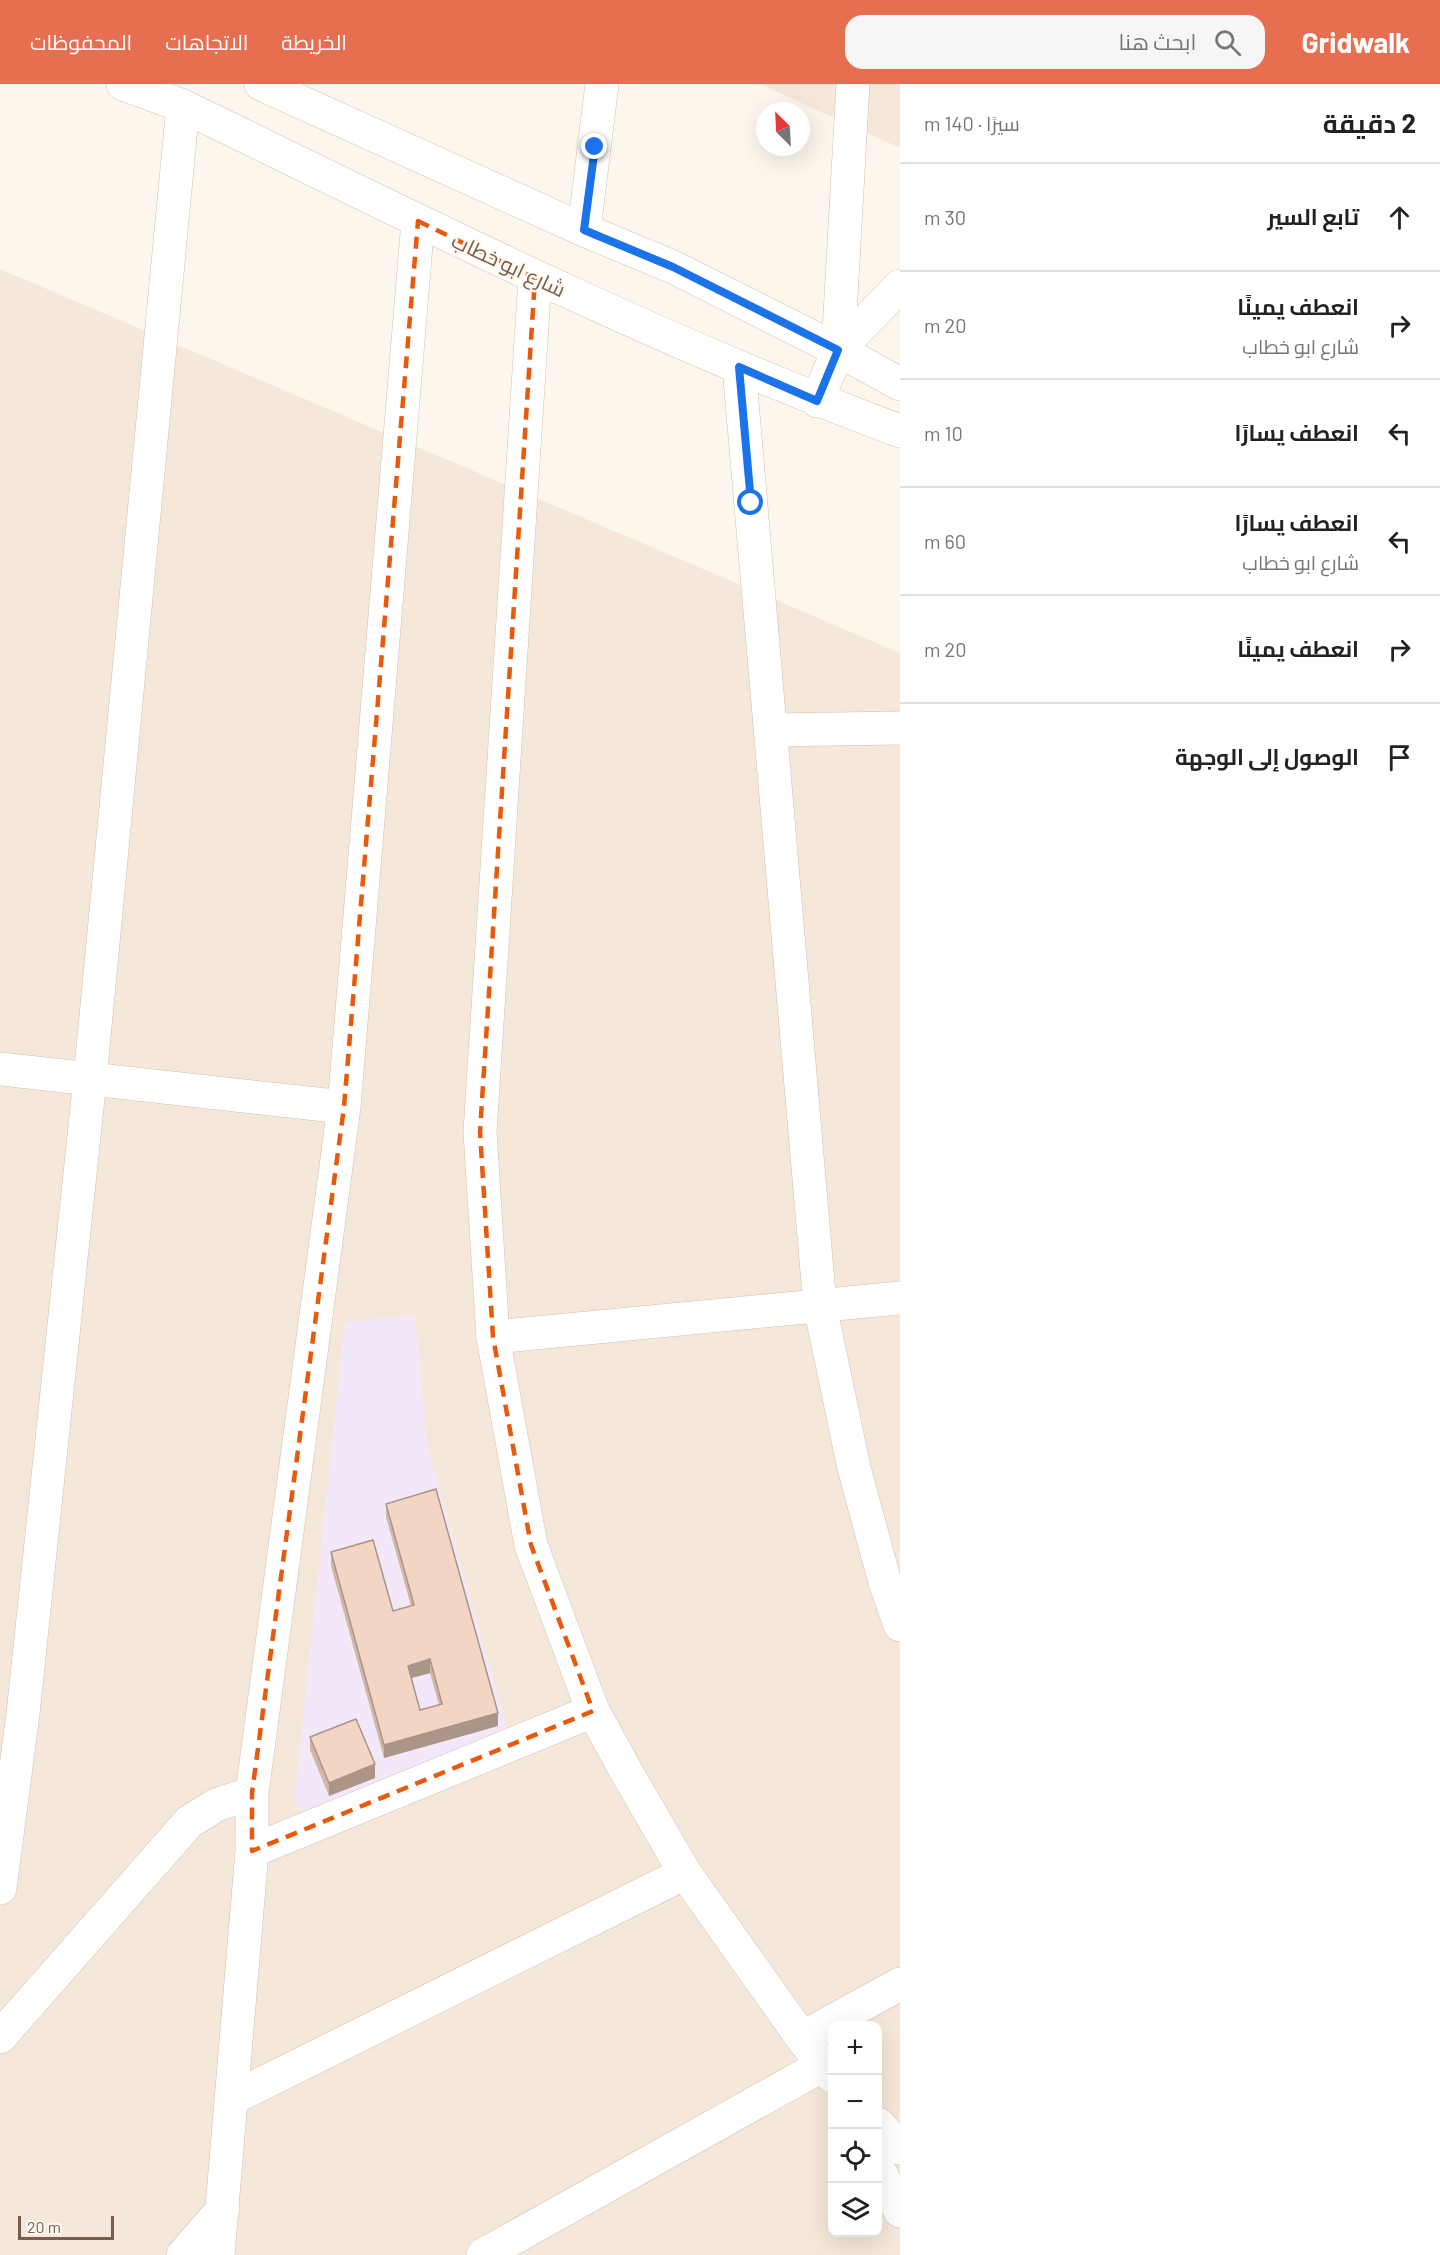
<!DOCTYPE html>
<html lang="ar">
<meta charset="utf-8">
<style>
body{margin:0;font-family:Barlow,Cairo,sans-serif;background:#f6f6f6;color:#222;direction:rtl}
.controls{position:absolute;right:18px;bottom:18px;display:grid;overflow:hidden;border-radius:12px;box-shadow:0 6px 24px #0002}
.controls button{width:54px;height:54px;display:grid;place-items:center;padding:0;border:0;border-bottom:2px solid #e0e0e0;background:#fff;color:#222;font:30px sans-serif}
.compass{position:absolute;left:756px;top:18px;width:54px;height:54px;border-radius:50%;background:#fff;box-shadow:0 6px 24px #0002;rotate:336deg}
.scale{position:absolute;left:18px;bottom:15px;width:96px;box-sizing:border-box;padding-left:6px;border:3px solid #7a5c4d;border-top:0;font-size:16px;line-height:21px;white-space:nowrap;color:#7a5c4d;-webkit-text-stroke:4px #fffaf3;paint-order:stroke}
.stop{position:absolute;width:18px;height:18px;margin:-14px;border:4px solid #1a73e8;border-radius:50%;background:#fff}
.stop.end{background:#1a73e8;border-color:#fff;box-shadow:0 2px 6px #0008}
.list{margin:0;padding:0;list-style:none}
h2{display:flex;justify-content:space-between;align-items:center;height:78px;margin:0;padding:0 24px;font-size:26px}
h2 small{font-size:20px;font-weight:400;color:#767676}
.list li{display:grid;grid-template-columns:39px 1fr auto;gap:18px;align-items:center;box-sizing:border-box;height:108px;padding:0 24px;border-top:2px solid #e0e0e0}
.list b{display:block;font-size:22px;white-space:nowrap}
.list p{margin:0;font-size:20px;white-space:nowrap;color:#767676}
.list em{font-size:20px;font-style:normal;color:#767676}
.icon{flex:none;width:33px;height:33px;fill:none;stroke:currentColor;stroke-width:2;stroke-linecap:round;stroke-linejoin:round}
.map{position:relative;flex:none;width:900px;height:2171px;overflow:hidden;direction:ltr}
header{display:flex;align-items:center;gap:36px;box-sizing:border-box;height:84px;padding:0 30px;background:#e76f51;color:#fff}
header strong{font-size:28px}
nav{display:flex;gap:33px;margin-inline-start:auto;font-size:21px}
.search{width:420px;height:54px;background:#f6f6f6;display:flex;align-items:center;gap:15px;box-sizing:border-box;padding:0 21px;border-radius:18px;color:#767676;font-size:22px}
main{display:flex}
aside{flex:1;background:#fff}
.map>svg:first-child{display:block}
.residential{fill:#f5e8da;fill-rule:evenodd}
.education{fill:#f3e8fa}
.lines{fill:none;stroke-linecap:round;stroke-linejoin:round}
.street-casing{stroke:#d1beb0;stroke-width:34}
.secondary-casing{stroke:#d6c0b0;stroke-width:34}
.street{stroke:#fff;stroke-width:33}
.secondary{stroke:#fff;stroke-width:33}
.wall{fill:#d1b7a8;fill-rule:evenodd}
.shaded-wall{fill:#aa9588}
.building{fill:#f3d5c3;stroke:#aa9588;stroke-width:1.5;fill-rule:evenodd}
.route{stroke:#1a73e8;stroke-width:8}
.marked{fill:none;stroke:#e8590c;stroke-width:4.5;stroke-dasharray:12 8;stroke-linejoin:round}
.labels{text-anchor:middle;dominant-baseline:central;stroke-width:5;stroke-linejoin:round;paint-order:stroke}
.street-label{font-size:21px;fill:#7a5c4d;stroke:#fffaf3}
</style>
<header>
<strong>Gridwalk</strong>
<div class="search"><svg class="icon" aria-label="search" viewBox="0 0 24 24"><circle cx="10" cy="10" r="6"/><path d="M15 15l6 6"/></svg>ابحث هنا</div>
<nav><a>الخريطة</a><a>الاتجاهات</a><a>المحفوظات</a></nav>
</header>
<main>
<aside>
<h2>2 دقيقة<small>سيرًا · 140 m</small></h2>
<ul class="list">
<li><svg class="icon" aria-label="ahead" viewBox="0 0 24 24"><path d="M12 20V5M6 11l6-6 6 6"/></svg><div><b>تابع السير</b></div><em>30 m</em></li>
<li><svg class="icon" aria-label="right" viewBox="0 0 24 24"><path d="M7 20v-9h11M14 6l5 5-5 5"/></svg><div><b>انعطف يمينًا</b><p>شارع ابو خطاب</p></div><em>20 m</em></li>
<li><svg class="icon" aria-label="left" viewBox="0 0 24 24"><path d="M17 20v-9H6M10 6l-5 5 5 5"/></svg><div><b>انعطف يسارًا</b></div><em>10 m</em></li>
<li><svg class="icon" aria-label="left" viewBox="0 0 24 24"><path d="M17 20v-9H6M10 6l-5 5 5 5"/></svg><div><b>انعطف يسارًا</b><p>شارع ابو خطاب</p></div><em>60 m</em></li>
<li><svg class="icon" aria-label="right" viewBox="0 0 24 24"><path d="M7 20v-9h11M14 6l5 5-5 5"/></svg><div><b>انعطف يمينًا</b></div><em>20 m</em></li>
<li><svg class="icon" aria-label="arrive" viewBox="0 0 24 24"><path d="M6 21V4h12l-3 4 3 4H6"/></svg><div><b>الوصول إلى الوجهة</b></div></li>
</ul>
</aside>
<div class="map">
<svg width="900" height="2171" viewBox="0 0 900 2171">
<rect width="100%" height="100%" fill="#fdf6ec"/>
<path class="residential" d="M 760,0 L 900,0 L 900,64 Z
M 0,185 L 900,569 L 900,2171 L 0,2171 ZM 832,1942 L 878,1942 L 878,2148 L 832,2148 Z"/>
<path class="education" d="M 415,1231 L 427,1362 L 507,1644 L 320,1730 L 304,1731 L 296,1721 L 295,1712 L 345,1238 Z"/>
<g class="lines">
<defs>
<path id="street" d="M 584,146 L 602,0
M 838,266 L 853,0
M 739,283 L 820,1222 L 854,1384 L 885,1498 L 900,1541
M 770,646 L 900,644
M 0,985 L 344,1023
M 493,1253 L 900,1214
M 252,1767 L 593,1627
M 0,1804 L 23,1630 L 90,995 L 183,22
M 0,1953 L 189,1738 L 216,1721 L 252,1709
M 802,1954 L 900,1900
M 231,2015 L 685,1789
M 183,2171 L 223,2125
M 218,2171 L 252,1767 L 252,1709 L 344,1023 L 418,137
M 483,2171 L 823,1981"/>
<path id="secondary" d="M 123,0 L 183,22 C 419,137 654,256 900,347
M 261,0 L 584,146 L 673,183 L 838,266 L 900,300
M 535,194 L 480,1048 L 493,1253 L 531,1461 L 593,1627 L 627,1689 L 685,1789 L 802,1954 L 832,1992
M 817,317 L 838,266 L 900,202
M 878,2040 L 900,2064
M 878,2084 L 900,2127"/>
</defs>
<use href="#street" class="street-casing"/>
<use href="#secondary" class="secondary-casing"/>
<use href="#street" class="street"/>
<use href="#secondary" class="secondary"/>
</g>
<path class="wall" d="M 386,1420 L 498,1642 L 384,1674 L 331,1482 L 331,1468 L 393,1527 L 411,1522 L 386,1433 ZM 430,1589 L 439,1621 L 420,1626 L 411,1594 Z
M 310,1653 L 375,1694 L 329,1712 L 310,1666 Z"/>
<path class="shaded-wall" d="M 430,1575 L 430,1589 L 408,1595 L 408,1582 Z
M 498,1629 L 498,1642 L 384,1674 L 384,1661 Z
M 375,1680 L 375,1694 L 329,1712 L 329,1699 Z"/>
<path class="building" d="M 436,1405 L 498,1629 L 384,1661 L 331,1468 L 373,1456 L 393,1527 L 414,1521 L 386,1420 ZM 430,1575 L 442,1620 L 420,1626 L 408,1582 Z
M 356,1635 L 375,1680 L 329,1699 L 310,1653 Z"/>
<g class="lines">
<path class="route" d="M 595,63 L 584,146 L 673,183 L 838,266 L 817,317 L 739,283 L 751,419"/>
</g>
<path class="marked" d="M 418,137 L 535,194 L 480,1048 L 493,1253 L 531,1461 L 593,1627 L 252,1767 L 252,1709 L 344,1023 Z"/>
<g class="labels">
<g class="street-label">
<text transform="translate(509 180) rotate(25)">شارع ابو خطاب</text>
</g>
</g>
</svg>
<div class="controls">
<button>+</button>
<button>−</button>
<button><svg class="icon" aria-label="locate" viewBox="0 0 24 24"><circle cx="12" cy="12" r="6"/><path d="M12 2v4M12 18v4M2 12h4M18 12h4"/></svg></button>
<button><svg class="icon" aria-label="layers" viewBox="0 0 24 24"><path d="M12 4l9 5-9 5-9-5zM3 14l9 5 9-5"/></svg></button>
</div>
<svg class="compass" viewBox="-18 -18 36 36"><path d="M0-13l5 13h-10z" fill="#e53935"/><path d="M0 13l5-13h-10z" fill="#767676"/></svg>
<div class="scale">20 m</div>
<div class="stop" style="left:751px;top:419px"></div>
<div class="stop end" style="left:595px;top:63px"></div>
</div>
</main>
